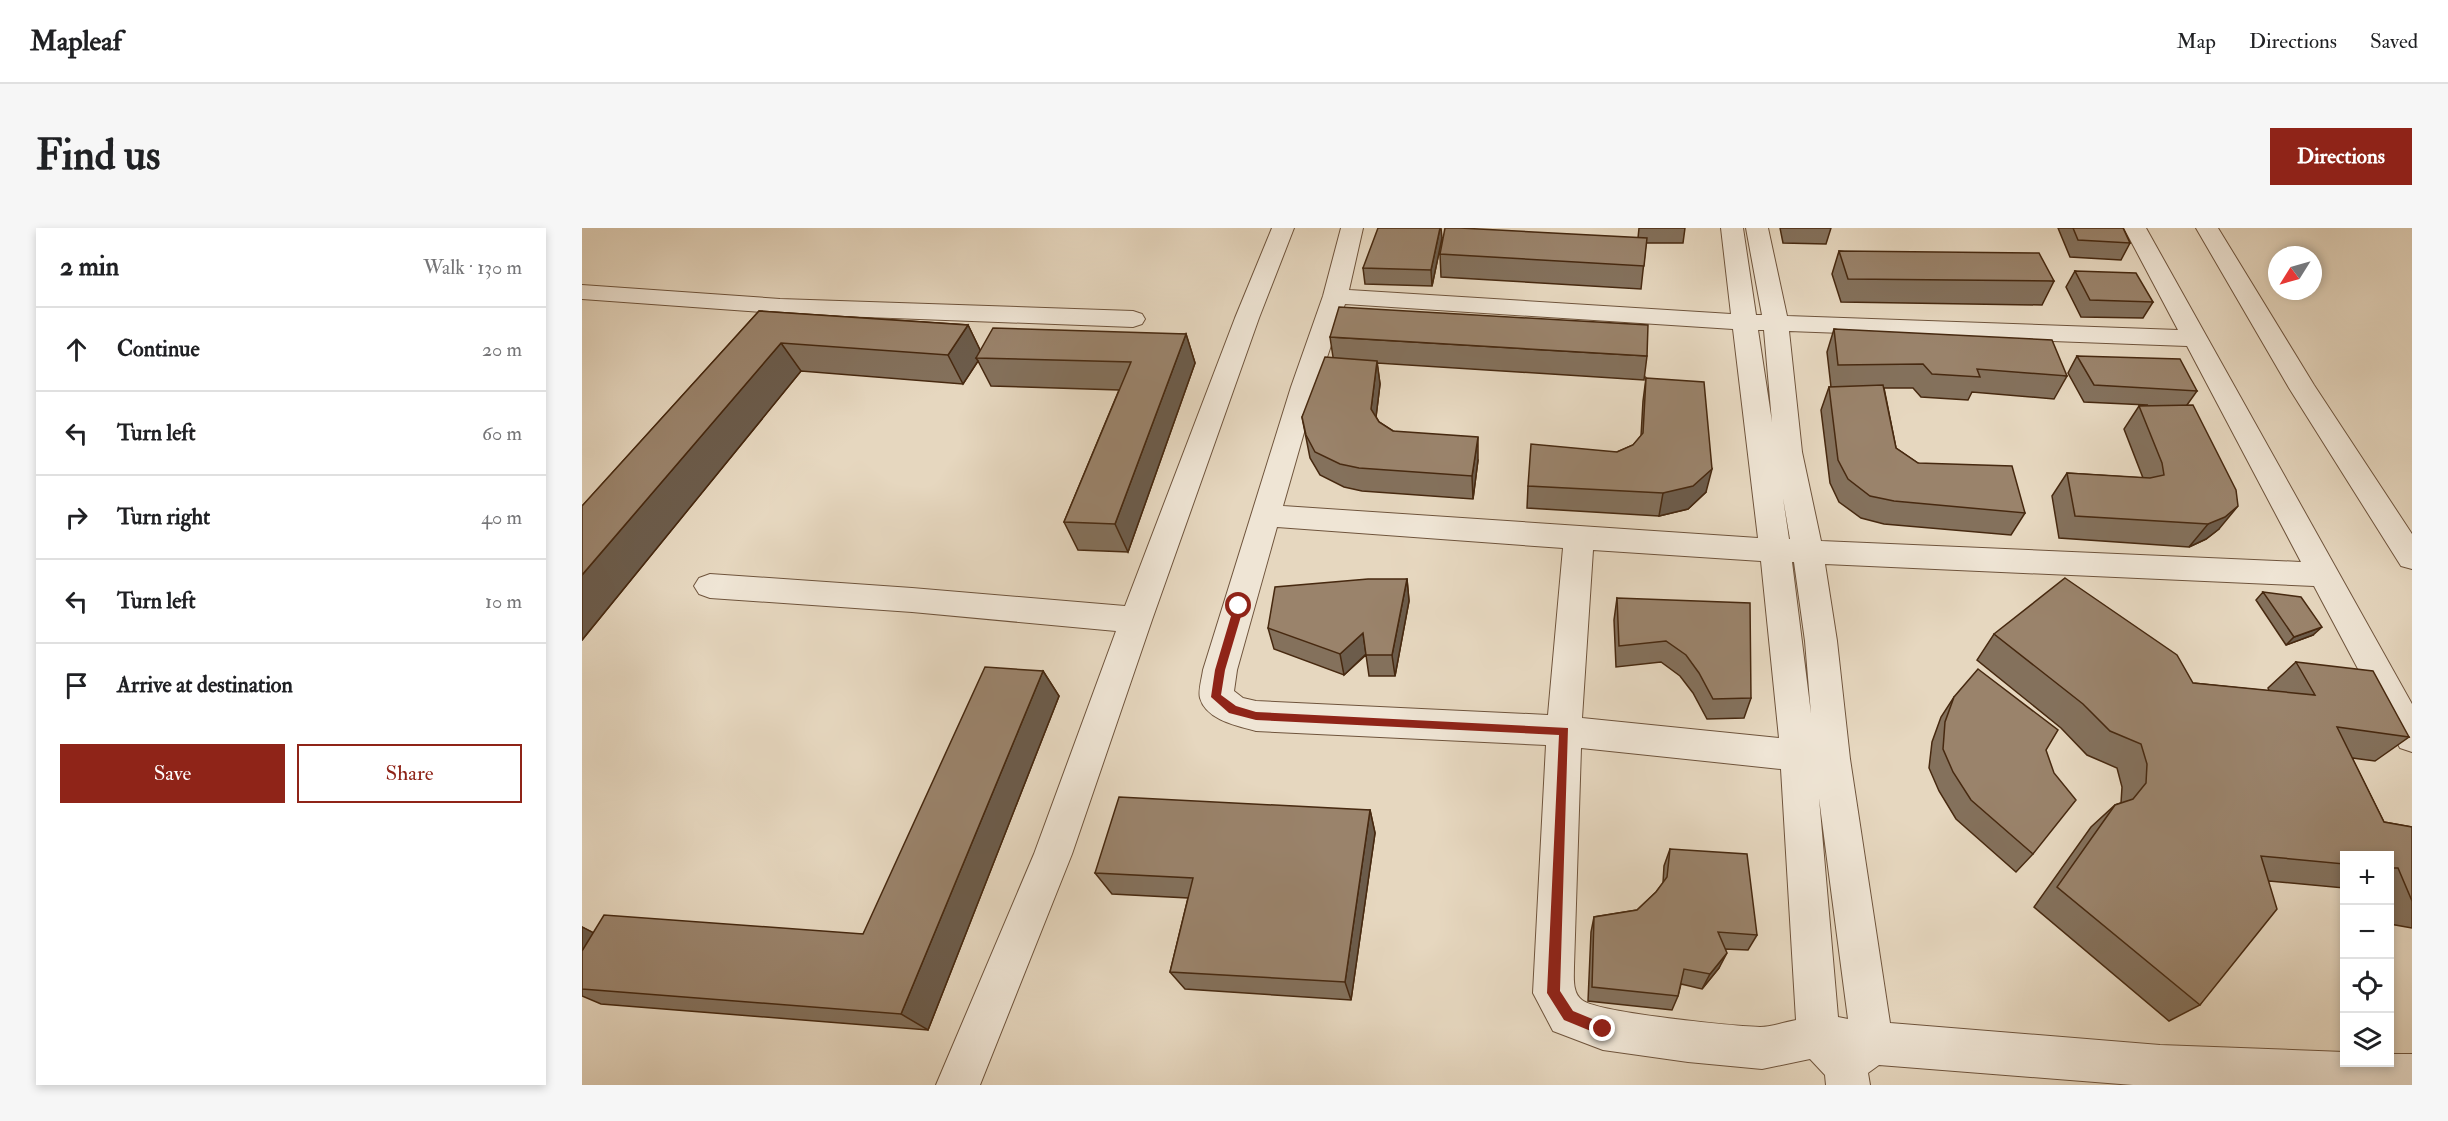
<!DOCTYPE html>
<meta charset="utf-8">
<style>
body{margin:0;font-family:"IM FELL Double Pica",serif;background:#f6f6f6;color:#202124}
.controls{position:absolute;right:18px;bottom:18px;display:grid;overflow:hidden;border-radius:0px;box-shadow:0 3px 9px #0003}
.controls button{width:54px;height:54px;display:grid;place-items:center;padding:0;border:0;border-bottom:2px solid #e0e0e0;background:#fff;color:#202124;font:30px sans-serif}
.compass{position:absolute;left:1686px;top:18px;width:54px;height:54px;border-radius:50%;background:#fff;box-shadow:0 3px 9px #0003;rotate:233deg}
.stop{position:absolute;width:18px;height:18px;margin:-14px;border:4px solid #8f2418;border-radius:50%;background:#fff}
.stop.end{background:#8f2418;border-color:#fff;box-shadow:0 2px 6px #0008}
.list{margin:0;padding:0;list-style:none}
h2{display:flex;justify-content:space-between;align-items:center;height:78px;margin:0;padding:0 24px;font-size:26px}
h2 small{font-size:20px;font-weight:400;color:#757577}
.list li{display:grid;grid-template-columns:39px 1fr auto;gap:18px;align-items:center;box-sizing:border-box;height:84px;padding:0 24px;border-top:2px solid #e0e0e0}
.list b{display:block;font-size:22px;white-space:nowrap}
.list em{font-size:20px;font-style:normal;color:#757577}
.actions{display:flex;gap:12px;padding:18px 24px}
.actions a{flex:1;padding:14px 0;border:2px solid #8f2418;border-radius:0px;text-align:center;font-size:21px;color:#8f2418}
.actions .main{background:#8f2418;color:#fff}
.icon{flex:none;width:33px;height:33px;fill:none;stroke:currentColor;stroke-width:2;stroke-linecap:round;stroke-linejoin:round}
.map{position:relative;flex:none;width:1830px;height:857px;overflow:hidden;border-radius:0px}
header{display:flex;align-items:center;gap:36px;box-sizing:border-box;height:84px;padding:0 30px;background:#fff;border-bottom:2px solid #e0e0e0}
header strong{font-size:28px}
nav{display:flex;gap:33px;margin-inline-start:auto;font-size:21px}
.intro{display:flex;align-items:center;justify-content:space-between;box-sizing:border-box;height:144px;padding:0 36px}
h1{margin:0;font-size:42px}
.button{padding:15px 27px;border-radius:0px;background:#8f2418;color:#fff;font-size:21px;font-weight:700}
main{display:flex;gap:36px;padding:0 36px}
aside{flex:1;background:#fff;border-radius:0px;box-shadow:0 3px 9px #0003}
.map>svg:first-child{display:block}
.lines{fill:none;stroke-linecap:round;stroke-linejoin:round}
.minor-casing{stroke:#6f543c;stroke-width:2}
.minor{fill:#efe5d5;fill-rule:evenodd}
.wall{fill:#84715c;stroke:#472910;stroke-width:1.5}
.shaded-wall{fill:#6c5c4b;stroke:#472910;stroke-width:1.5}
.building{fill:#9a836b;stroke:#472910;stroke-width:1.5}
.route{fill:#8f2418}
</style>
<header>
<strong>Mapleaf</strong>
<nav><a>Map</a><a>Directions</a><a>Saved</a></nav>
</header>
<div class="intro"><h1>Find us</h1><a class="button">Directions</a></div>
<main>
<aside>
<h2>2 min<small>Walk · 130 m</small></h2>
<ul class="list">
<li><svg class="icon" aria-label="ahead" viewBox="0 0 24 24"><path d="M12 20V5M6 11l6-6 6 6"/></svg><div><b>Continue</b></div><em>20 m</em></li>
<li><svg class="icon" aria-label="left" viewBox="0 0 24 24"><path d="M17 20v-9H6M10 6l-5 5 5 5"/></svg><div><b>Turn left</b></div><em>60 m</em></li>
<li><svg class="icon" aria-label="right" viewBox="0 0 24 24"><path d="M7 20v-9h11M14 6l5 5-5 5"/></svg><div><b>Turn right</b></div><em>40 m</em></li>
<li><svg class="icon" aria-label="left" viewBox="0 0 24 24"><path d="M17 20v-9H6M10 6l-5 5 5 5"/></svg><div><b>Turn left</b></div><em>10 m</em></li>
<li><svg class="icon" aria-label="arrive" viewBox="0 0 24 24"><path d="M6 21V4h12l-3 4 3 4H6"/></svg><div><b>Arrive at destination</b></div></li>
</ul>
<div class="actions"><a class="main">Save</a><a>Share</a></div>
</aside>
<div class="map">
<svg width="1830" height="857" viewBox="0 0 1830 857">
<rect width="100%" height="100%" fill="#e6d7bf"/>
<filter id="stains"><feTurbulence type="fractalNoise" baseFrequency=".00333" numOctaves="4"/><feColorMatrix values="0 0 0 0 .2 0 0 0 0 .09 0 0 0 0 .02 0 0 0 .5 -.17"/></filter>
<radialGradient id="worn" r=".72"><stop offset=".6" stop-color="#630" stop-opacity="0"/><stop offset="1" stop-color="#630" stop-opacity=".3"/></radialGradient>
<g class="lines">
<defs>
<path id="minor" d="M 690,0 L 712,0 L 677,90 L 570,392 L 490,626 L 398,857 L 354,857 L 452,626 L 534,403 L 330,384 L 128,370 L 117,366 L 112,358 L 117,350 L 128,346 L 330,360 L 543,378 L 653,90 Z
M 759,0 L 781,0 L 767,62 L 1149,86 L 1139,0 L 1161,0 L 1174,87 L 1180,87 L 1164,0 L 1186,0 L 1205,88 L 1596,102 L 1542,0 L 1564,0 L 1830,476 L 1830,524 L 1818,520 L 1732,358 L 1243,336 L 1255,413 L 1268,531 L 1308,795 L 1578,817 L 1762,824 L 1762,834 L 1808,834 L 1808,826 L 1830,826 L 1830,857 L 1551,857 L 1297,837 L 1286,845 L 1288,857 L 1244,857 L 1243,847 L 1228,831 L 1180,841 L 1106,834 L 1021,822 L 971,803 L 951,765 L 964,517 L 674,503 C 656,498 624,492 618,470 C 616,463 620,450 621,442 L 709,159 L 741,68 ZM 763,76 L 1151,101 L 1176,310 L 701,278 L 735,159 ZM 1176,102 L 1182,102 L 1190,194 ZM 1207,103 L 1605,118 L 1719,334 L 1239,313 L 1220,224 ZM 1201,270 L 1208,311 L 1207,311 ZM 695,299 L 981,320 L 966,487 L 674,473 L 661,470 L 652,463 L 655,442 ZM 1011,322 L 1179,333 L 1197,510 L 1000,490 ZM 1210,334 L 1212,334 L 1223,413 L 1229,486 ZM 999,520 L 1199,541 L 1214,792 C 1203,794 1189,799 1178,799 C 1152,798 1016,785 1000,772 C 990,765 992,749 992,738 ZM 1237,570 L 1266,791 L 1256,789 Z
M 1614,0 L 1636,0 L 1732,157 L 1830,306 L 1830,341 L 1819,338 L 1707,160 Z
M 0,57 L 198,71 L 551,83 L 560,86 L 563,91 L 560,96 L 551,99 L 205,86 C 192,101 179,128 156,123 L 152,117 L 180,84 L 0,71 Z"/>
</defs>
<use href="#minor" class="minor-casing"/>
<use href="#minor" class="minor"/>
</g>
<path class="wall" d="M 1057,0 L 1103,0 L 1101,15 L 1064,15 L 1059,61 L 859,49 L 858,26 L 1056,10 Z
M 1198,0 L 1249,0 L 1244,16 L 1201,15 Z
M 1476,0 L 1541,0 L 1548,15 L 1539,32 L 1488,29 Z
M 860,10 L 850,58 L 783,56 L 781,40 Z
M 1257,23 L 1472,53 L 1460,77 L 1259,74 L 1250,46 Z
M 1493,43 L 1571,74 L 1561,90 L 1499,89 L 1484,59 Z
M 177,83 L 386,97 L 398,122 L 604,106 L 613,135 L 546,324 L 496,322 L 482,294 L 537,162 L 409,158 L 396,133 L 381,156 L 219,143 L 0,412 L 0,278 Z
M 1252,101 L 1485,148 L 1472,171 L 1390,164 L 1386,172 L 1339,169 L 1331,160 L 1302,160 L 1314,220 L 1336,235 L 1443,285 L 1429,307 L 1302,296 L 1279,290 L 1257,274 L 1248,255 L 1239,182 L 1247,159 L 1249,159 L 1245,124 Z
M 748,109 L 1065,128 L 1062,152 L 795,135 L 798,156 L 794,189 L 797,194 L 811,203 L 896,232 L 891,271 L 780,263 L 762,259 L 738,247 L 728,230 L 720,189 L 751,129 Z
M 1495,128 L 1615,163 L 1605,177 L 1637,301 L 1624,311 L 1607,319 L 1477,310 L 1470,268 L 1485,245 L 1561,250 L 1542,201 L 1557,178 L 1566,177 L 1502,174 L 1486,145 Z
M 1064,150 L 1124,264 L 1106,281 L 1077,288 L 945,280 L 946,258 L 1035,224 L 1051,217 L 1059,208 L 1061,173 Z
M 825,351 L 827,373 L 813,448 L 787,448 L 784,427 L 762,447 L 692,421 L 686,400 Z
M 1681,364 L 1731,407 L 1704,417 L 1674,372 Z
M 1035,370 L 1169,470 L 1162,490 L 1125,491 L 1111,465 L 1098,448 L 1079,434 L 1034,439 L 1032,392 Z
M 1412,406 L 1611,455 L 1687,463 L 1686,460 L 1714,434 L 1827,509 L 1793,533 L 1770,530 L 1802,594 L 1830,599 L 1830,700 L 1808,696 L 1808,627 L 1762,627 L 1762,660 L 1687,653 L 1618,777 L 1587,793 L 1452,679 L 1509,599 L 1533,577 L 1539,575 L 1540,559 L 1535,540 L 1505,527 L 1479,500 L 1395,432 Z
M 461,443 L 477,468 L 346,802 L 19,776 L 0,768 L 0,699 L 11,705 L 281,706 Z
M 1372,469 L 1464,522 L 1451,626 L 1434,644 L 1374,591 L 1357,563 L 1347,540 L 1350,514 L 1359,489 Z
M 788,582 L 793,605 L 769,772 L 603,761 L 588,744 L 606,670 L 530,666 L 513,645 Z
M 1088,621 L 1175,707 L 1166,722 L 1143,721 L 1137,740 L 1120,761 L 1099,756 L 1096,768 L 1090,782 L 1006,773 L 1009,704 L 1012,689 L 1055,682 L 1074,664 L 1081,655 L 1082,638 Z"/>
<path class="shaded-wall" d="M 858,0 L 859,0 L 860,10 L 850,58 L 849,42 Z
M 386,97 L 400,126 L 394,130 L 396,133 L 381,156 L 366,127 Z
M 604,106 L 613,135 L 546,324 L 533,296 Z
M 199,115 L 219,143 L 0,412 L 0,347 Z
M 795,133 L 798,156 L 792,205 L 789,181 Z
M 896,209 L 896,232 L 891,271 L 890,248 Z
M 1130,241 L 1124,264 L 1106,281 L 1077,288 L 1081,265 Z
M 1656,278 L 1637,301 L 1624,311 L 1607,319 L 1626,296 Z
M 825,351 L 827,373 L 813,448 L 810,427 Z
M 1740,399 L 1731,407 L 1704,417 L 1712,409 Z
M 781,405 L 784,426 L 762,447 L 758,426 Z
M 461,443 L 477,468 L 346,802 L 319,786 Z
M 788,582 L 793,605 L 769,772 L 763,754 Z
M 0,699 L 16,707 L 0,731 Z
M 1145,725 L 1137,740 L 1120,761 L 1128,746 Z"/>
<path class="building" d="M 796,0 L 858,0 L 849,42 L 781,40 Z
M 863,0 L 878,0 L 1065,10 L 1062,38 L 858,26 Z
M 1491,0 L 1541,0 L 1548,15 L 1496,12 Z
M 1257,23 L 1457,25 L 1472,53 L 1266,51 Z
M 1493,43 L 1554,45 L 1571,74 L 1508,72 Z
M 757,79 L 1066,97 L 1065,128 L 748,109 Z
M 177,83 L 386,97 L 366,127 L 199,115 L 0,347 L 0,278 Z
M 411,100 L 604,106 L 533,296 L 482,294 L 549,134 L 394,130 Z
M 1252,101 L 1470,112 L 1485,148 L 1395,141 L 1398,149 L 1350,146 L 1341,136 L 1256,137 Z
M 1495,128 L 1598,131 L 1615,163 L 1512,157 Z
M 743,129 L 795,133 L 789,181 L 797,194 L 811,203 L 896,209 L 890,248 L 777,240 L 758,236 L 733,224 L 724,207 L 720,189 Z
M 1064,150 L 1122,154 L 1130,241 L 1111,258 L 1081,265 L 946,258 L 949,216 L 1035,224 L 1051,217 L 1061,205 Z
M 1301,157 L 1314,220 L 1336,235 L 1430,238 L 1443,285 L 1312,273 L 1288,268 L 1266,251 L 1256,232 L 1247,159 Z
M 1611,177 L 1654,262 L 1656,278 L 1643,289 L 1626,296 L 1493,288 L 1485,245 L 1568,250 L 1582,247 L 1580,235 L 1557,178 Z
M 1483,350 L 1595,427 L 1611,455 L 1733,467 L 1714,434 L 1791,443 L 1827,509 L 1755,499 L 1802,594 L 1830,599 L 1830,673 L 1816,640 L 1808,640 L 1808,627 L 1762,627 L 1762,636 L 1679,628 L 1695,681 L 1618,777 L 1475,659 L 1533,577 L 1551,571 L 1564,555 L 1565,536 L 1559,516 L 1528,503 L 1501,476 L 1412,406 Z
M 786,351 L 825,351 L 810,427 L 784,427 L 781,405 L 758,426 L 686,400 L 693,359 Z
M 1681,364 L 1719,369 L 1740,399 L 1712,409 Z
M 1035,370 L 1168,375 L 1169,470 L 1131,471 L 1117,445 L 1104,427 L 1084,413 L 1037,418 Z
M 403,439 L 461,443 L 319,786 L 0,761 L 0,723 L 22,687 L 281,706 Z
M 1396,441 L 1476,502 L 1464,522 L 1472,545 L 1494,572 L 1451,626 L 1389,572 L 1371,544 L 1361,521 L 1363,494 L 1372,469 Z
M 537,569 L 788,582 L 763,754 L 588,744 L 611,650 L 513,645 Z
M 1088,621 L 1165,626 L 1175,707 L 1136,704 L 1145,725 L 1128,746 L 1102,741 L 1096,768 L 1010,759 L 1012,689 L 1055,682 L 1074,664 L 1085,649 Z"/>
<path class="route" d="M 657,374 L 662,378 L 643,442 L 639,467 L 654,478 L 674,484 L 986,500 L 978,763 L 991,783 L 1025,797 L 1027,801 L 1025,806 L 1021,808 L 982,792 L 965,765 L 977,507 L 674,492 L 647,485 L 629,469 L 633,442 L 652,378 Z"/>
<rect width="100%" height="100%" filter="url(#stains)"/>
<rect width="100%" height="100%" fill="url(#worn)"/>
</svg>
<div class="controls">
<button>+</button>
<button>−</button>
<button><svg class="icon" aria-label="locate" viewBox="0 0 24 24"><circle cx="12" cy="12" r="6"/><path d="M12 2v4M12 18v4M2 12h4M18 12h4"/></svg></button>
<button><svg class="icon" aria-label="layers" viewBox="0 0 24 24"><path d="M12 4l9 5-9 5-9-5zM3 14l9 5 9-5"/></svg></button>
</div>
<svg class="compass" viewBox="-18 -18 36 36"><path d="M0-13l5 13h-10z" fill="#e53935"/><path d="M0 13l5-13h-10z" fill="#757577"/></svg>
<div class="stop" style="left:657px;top:378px"></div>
<div class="stop end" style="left:1021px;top:801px"></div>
</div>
</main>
